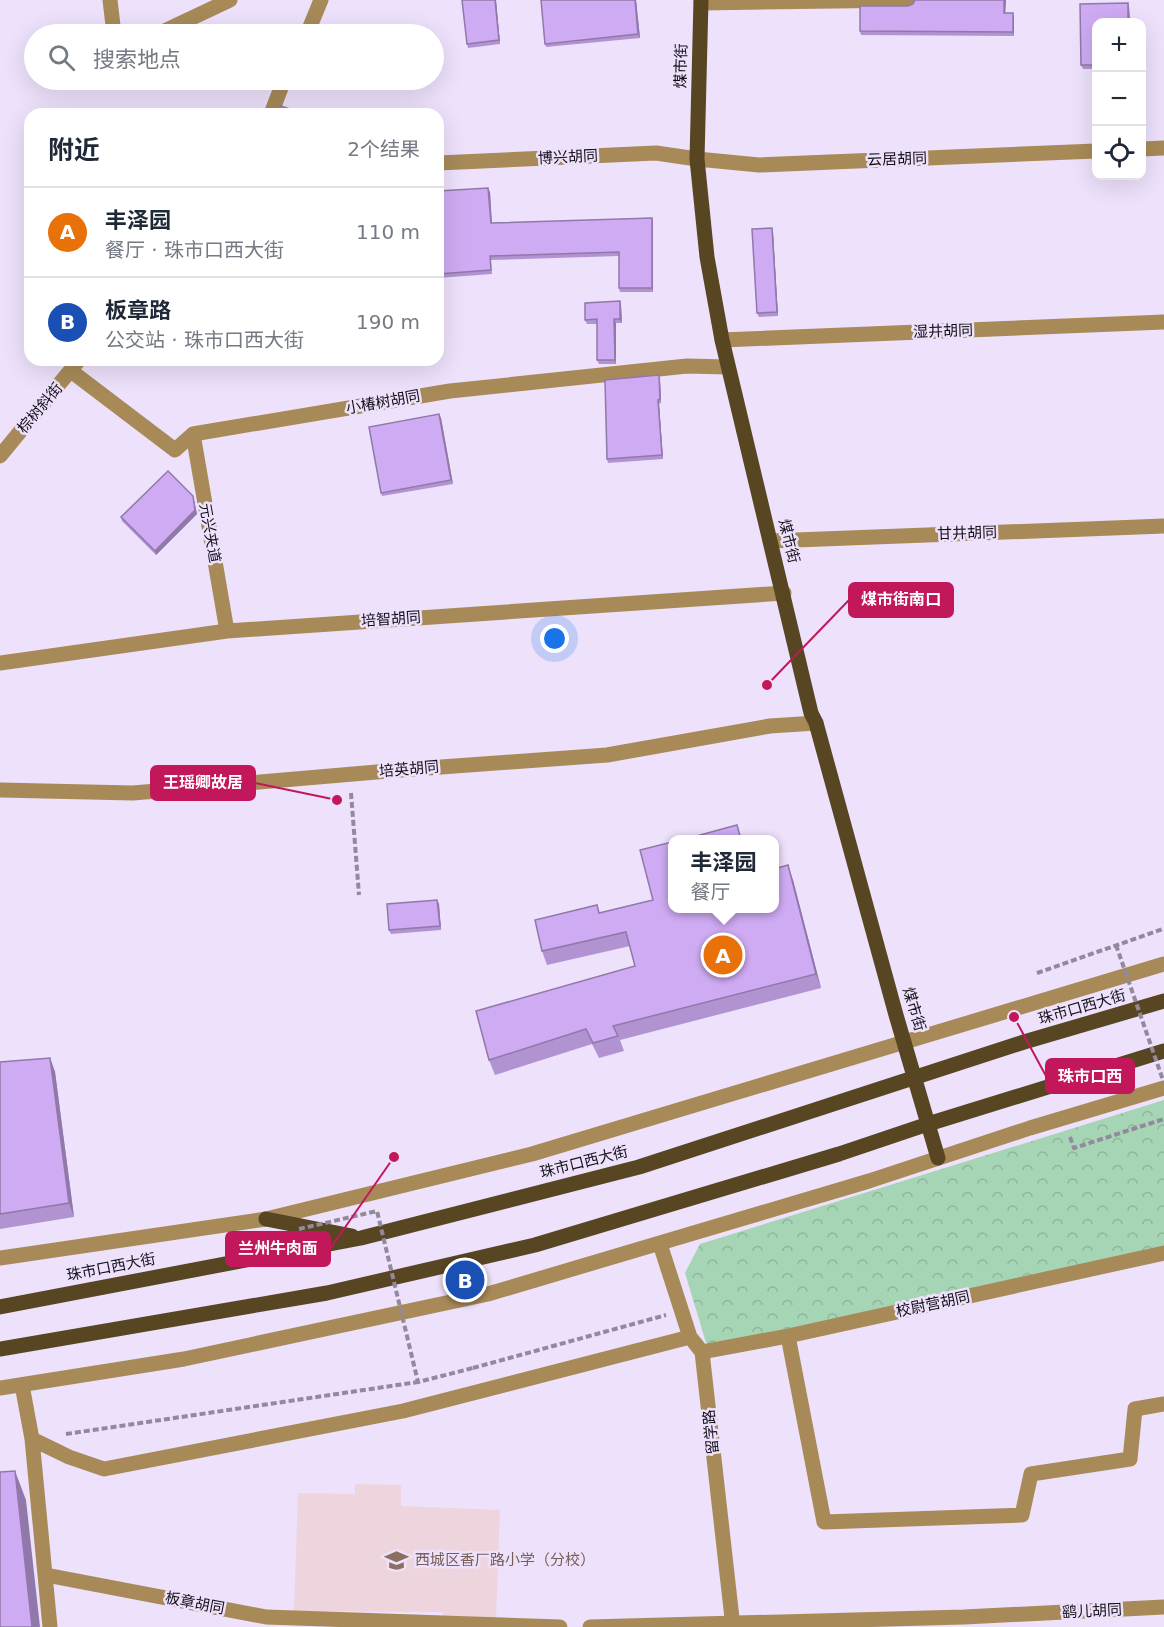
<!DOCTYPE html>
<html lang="zh">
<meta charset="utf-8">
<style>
body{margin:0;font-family:"DejaVu Sans","Noto Sans SC",sans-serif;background:#f2f2f3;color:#1f2937}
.controls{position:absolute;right:18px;top:18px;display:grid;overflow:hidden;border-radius:12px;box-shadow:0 6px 24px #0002}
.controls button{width:54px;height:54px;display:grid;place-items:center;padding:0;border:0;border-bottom:2px solid #e0e1e3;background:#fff;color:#1f2937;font:30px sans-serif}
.you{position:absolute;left:555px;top:639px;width:21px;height:21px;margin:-15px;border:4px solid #fff;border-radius:50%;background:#1a73e8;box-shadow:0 0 0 9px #1a73e833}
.badge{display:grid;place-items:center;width:39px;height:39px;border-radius:50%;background:#2563eb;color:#fff;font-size:20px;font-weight:700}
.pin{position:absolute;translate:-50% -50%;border:3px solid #fff;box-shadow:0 2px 6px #0006}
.popup{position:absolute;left:668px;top:835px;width:111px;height:78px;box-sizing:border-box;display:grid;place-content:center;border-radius:12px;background:#fff;filter:drop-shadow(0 2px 4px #0005);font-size:20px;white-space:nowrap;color:#747a83}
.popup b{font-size:22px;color:#1f2937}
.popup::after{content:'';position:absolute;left:50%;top:100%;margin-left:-12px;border:12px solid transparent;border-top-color:#fff}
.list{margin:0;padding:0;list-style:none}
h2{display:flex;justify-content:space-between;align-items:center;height:78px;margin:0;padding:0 24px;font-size:26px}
h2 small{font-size:20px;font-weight:400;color:#747a83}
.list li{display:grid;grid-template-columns:39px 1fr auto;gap:18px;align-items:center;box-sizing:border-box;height:90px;padding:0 24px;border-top:2px solid #e0e1e3}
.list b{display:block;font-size:22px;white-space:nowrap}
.list p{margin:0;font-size:20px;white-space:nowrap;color:#747a83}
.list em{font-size:20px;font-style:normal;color:#747a83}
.icon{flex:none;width:33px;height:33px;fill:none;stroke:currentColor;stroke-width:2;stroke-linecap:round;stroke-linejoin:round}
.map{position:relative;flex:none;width:1164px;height:1627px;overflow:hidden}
.search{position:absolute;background:#fff;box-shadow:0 6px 24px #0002;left:24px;top:24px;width:420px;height:66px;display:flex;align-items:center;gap:15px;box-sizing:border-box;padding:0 21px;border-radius:33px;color:#747a83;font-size:22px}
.panel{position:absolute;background:#fff;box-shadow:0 6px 24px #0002;left:24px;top:108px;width:420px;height:258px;border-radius:18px}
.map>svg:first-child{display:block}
.education{fill:#eed5dd}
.park{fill:url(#park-crowns)}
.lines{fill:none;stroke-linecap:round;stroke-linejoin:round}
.path{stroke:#92899c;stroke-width:4;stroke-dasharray:6 3;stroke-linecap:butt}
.minor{stroke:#a78a58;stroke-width:15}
.major{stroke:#584522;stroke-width:15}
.path-bridge{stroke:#92899c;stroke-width:4;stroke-dasharray:6 3;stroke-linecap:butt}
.wall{fill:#b293d1}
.shaded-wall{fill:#9178aa}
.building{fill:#cfabf3;stroke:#9178aa;stroke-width:1.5}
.labels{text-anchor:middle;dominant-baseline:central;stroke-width:5;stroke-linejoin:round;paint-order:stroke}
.street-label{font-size:15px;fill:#141018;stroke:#ede1fb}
.education-label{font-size:15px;fill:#785e54;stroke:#ede1fb;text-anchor:start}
.leader{fill:none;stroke:#c2185b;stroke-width:2}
.callout-dot{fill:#c2185b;stroke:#ede1fb;stroke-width:2}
.callout{fill:#c2185b;stroke:#c2185b;stroke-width:2}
.callout-label{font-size:16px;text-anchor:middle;font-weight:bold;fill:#fff}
</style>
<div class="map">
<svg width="1164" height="1627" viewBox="0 0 1164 1627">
<defs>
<pattern id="park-crowns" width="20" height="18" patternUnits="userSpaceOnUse" patternTransform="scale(1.5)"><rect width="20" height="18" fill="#a5d5b5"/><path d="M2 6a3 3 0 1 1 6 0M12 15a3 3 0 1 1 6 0" fill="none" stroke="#8db69b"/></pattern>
</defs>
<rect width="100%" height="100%" fill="#ede1fb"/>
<path class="education" d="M 355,1484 L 401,1485 L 401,1506 L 500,1510 L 496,1620 L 443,1619 L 443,1612 L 294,1611 L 298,1493 L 355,1494 Z"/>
<path class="park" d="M 1164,1100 L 1164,1248 L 707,1346 L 685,1273 L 700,1244 Z"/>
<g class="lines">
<path class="path" d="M 351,793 L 359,895
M 1037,973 L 1163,929
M 1070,1137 L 1074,1148 L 1164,1119
M 473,1368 L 666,1315
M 66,1434 L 418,1382"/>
<path class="minor" d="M 110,0 L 114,34
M 701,3 L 909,0
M 158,34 L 230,0
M 307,34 L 321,0
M 271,114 L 284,80
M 1142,149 L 1164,148
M 438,163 L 656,153 L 697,159 L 759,165 L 1096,151
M 722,340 L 1164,322
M 71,371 L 175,450 L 193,434 L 450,391 L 687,366 L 728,367
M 193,434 L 227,631
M 0,456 L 79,360
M 770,541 L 1164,526
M 0,663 L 227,631 L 784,593
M 0,790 L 133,793 L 400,770 L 607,755 L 770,726 L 816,723
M 660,1244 L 690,1337 L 702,1352 L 733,1627
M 0,1258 L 266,1219 L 532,1154 L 1164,964
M 788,1336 L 824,1522 L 1022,1515 L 1031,1474 L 1130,1459 L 1135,1409 L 1164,1404
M 702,1352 L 788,1336 L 1164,1253
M 22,1385 L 32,1439 L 50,1627
M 0,1388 L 184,1359 L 488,1294 L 869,1181 L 1030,1128 L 1164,1088
M 32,1439 L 69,1457 L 104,1469 L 403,1411 L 690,1337
M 46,1575 L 266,1617 L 560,1627
M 590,1627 L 964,1617 L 1164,1607"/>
<path class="major" d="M 701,0 L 697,159 L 707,257 L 722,340 L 811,713 L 816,723 L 896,1015 L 938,1158
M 266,1219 L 352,1236
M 0,1307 L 361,1238 L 639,1167 L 1024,1042 L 1164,1001
M 0,1349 L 327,1293 L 535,1245 L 839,1154 L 928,1124 L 1164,1051"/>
<path class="path-bridge" d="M 1116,945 L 1164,1083
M 299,1229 L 377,1211 L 418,1382 L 473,1368"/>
</g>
<path class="wall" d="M 462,0 L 496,0 L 500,44 L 468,48 L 467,44 Z
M 636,0 L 640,38 L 546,47 L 545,44 Z
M 915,0 L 1006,0 L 1005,13 L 1014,17 L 1014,36 L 861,35 L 860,31 L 913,4 Z
M 1128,3 L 1129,7 L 1130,22 L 1096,22 L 1096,69 L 1083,69 L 1081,65 L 1080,4 Z
M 438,191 L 490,192 L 492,223 L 652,218 L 653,222 L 653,292 L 620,292 L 619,288 L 619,256 L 491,260 L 492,274 L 438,278 Z
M 773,232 L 778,316 L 759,317 L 757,313 Z
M 621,305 L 622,323 L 616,323 L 616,364 L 599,364 L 597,360 L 597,324 L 587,324 L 585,320 Z
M 660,379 L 661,403 L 659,404 L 663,459 L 608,463 L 607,459 Z
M 441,418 L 453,484 L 382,496 L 381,493 Z
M 193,496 L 197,514 L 156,555 L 122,521 L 121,517 Z
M 793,880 L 821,988 L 620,1040 L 624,1051 L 599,1058 L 592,1044 L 495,1075 L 489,1060 L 635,966 L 630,946 L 547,965 L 542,951 L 600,913 L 672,909 Z
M 437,900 L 439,904 L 441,930 L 391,934 L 389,930 Z
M 50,1058 L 55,1072 L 74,1217 L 0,1229 L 0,1062 Z"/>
<path class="shaded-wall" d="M 495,0 L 496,0 L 500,44 L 499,40 Z
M 635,0 L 636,0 L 640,38 L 638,34 Z
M 1004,0 L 1006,0 L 1005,17 L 1004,13 Z
M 1128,3 L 1129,7 L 1130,22 L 1128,22 Z
M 1013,13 L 1014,17 L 1014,36 L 1013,32 Z
M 488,188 L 490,192 L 492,227 L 491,223 Z
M 652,218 L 653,222 L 653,292 L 652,288 Z
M 772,228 L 773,232 L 778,316 L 777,312 Z
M 620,301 L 621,305 L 622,323 L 620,319 Z
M 614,319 L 616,323 L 616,364 L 615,360 Z
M 659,375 L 660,379 L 661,403 L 660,399 Z
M 658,400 L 659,404 L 663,459 L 662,455 Z
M 439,414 L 441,418 L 453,484 L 451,480 Z
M 193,496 L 197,514 L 156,555 L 155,551 Z
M 788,865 L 793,880 L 821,988 L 816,974 Z
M 437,900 L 439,904 L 441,930 L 440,926 Z
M 50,1058 L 55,1072 L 74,1217 L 69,1203 Z
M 15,1471 L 26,1500 L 40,1627 L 32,1627 Z"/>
<path class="building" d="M 462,0 L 495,0 L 499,40 L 467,44 Z
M 541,0 L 635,0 L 638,34 L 545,44 Z
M 915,0 L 1004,0 L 1004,13 L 1013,13 L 1013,32 L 860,31 L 860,6 L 908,6 L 913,4 Z
M 1128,3 L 1128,22 L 1096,22 L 1096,65 L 1081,65 L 1080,4 Z
M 281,106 L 304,114 L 279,114 Z
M 488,188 L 491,223 L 652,218 L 652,288 L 619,288 L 619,252 L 490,256 L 491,270 L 438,274 L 438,191 Z
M 772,228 L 777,312 L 757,313 L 752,229 Z
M 620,301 L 620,319 L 614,319 L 615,360 L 597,360 L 597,319 L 585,320 L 585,303 Z
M 659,375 L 660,399 L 658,400 L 662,455 L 607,459 L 605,380 Z
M 439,414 L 451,480 L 381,493 L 369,427 Z
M 168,471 L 193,496 L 195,510 L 155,551 L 121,517 Z
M 737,825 L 741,840 L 682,840 Z
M 672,842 L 672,909 L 774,909 L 774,869 L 788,865 L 816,974 L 613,1026 L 618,1036 L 593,1043 L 586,1029 L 489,1060 L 476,1011 L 635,966 L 626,932 L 542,951 L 535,920 L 597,905 L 599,913 L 653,900 L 640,850 Z
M 437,900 L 440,926 L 389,930 L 387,904 Z
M 50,1058 L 69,1203 L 0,1214 L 0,1062 Z
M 15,1471 L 32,1627 L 0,1627 L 0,1472 Z"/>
<defs>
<symbol id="school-bare" viewBox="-9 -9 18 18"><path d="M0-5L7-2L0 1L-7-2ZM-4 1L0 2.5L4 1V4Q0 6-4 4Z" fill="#8d6e63" stroke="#ede1fb" stroke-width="2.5" paint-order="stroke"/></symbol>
</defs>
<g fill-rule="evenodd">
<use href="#school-bare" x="380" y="1544" width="33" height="33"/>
</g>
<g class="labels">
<g class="street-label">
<text transform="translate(681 66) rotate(-89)">煤市街</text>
<text transform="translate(568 157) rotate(-3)">博兴胡同</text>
<text transform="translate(897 159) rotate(-2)">云居胡同</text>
<text transform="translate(943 331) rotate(-2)">湿井胡同</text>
<text transform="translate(383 402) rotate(-10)">小椿树胡同</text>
<text transform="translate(40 408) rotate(-50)">棕树斜街</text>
<text transform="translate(210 533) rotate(80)">元兴夹道</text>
<text transform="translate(967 533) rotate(-2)">甘井胡同</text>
<text transform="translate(789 541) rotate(76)">煤市街</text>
<text transform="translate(391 619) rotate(-4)">培智胡同</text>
<text transform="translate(409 769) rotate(-5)">培英胡同</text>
<text transform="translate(1082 1007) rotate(-16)">珠市口西大街</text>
<text transform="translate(914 1009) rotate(73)">煤市街</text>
<text transform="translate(584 1162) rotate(-14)">珠市口西大街</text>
<text transform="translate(111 1267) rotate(-11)">珠市口西大街</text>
<text transform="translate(933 1304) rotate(-12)">校尉营胡同</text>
<text transform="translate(711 1432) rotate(-96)">留学路</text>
<text transform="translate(195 1603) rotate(11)">板章胡同</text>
<text transform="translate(1092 1611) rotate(-3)">鹞儿胡同</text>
</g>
<g class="education-label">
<text x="415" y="1560">西城区香厂路小学（分校）</text>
</g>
</g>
<path class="leader" d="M767 685L849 600M337 800L255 783M1014 1017L1046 1076M394 1157L330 1249"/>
<g class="callout-dot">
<circle cx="767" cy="685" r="6"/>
<circle cx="337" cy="800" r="6"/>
<circle cx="1014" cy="1017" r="6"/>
<circle cx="394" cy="1157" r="6"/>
</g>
<g class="callout">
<rect x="849" y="583" width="104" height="34" rx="6"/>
<rect x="151" y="766" width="104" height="34" rx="6"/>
<rect x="1046" y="1059" width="88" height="34" rx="6"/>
<rect x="226" y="1232" width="104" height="34" rx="6"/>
</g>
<g class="callout-label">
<text x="901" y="605">煤市街南口</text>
<text x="203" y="788">王瑶卿故居</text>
<text x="1090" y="1082">珠市口西</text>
<text x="278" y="1254">兰州牛肉面</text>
</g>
</svg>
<div class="controls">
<button>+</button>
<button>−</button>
<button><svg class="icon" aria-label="locate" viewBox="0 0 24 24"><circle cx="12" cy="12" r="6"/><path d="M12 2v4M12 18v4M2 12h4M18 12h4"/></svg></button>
</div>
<div class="you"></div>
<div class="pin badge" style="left:723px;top:955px;background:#e8710a">A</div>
<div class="popup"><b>丰泽园</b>餐厅</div>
<div class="pin badge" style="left:465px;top:1280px;background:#1a4fb4">B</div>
<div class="search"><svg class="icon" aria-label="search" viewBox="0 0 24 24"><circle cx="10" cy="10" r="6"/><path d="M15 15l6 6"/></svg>搜索地点</div>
<section class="panel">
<h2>附近<small>2个结果</small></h2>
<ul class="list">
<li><span class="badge" style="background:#e8710a">A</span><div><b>丰泽园</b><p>餐厅 · 珠市口西大街</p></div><em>110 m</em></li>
<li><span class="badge" style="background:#1a4fb4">B</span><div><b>板章路</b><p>公交站 · 珠市口西大街</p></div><em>190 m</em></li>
</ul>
</section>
</div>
